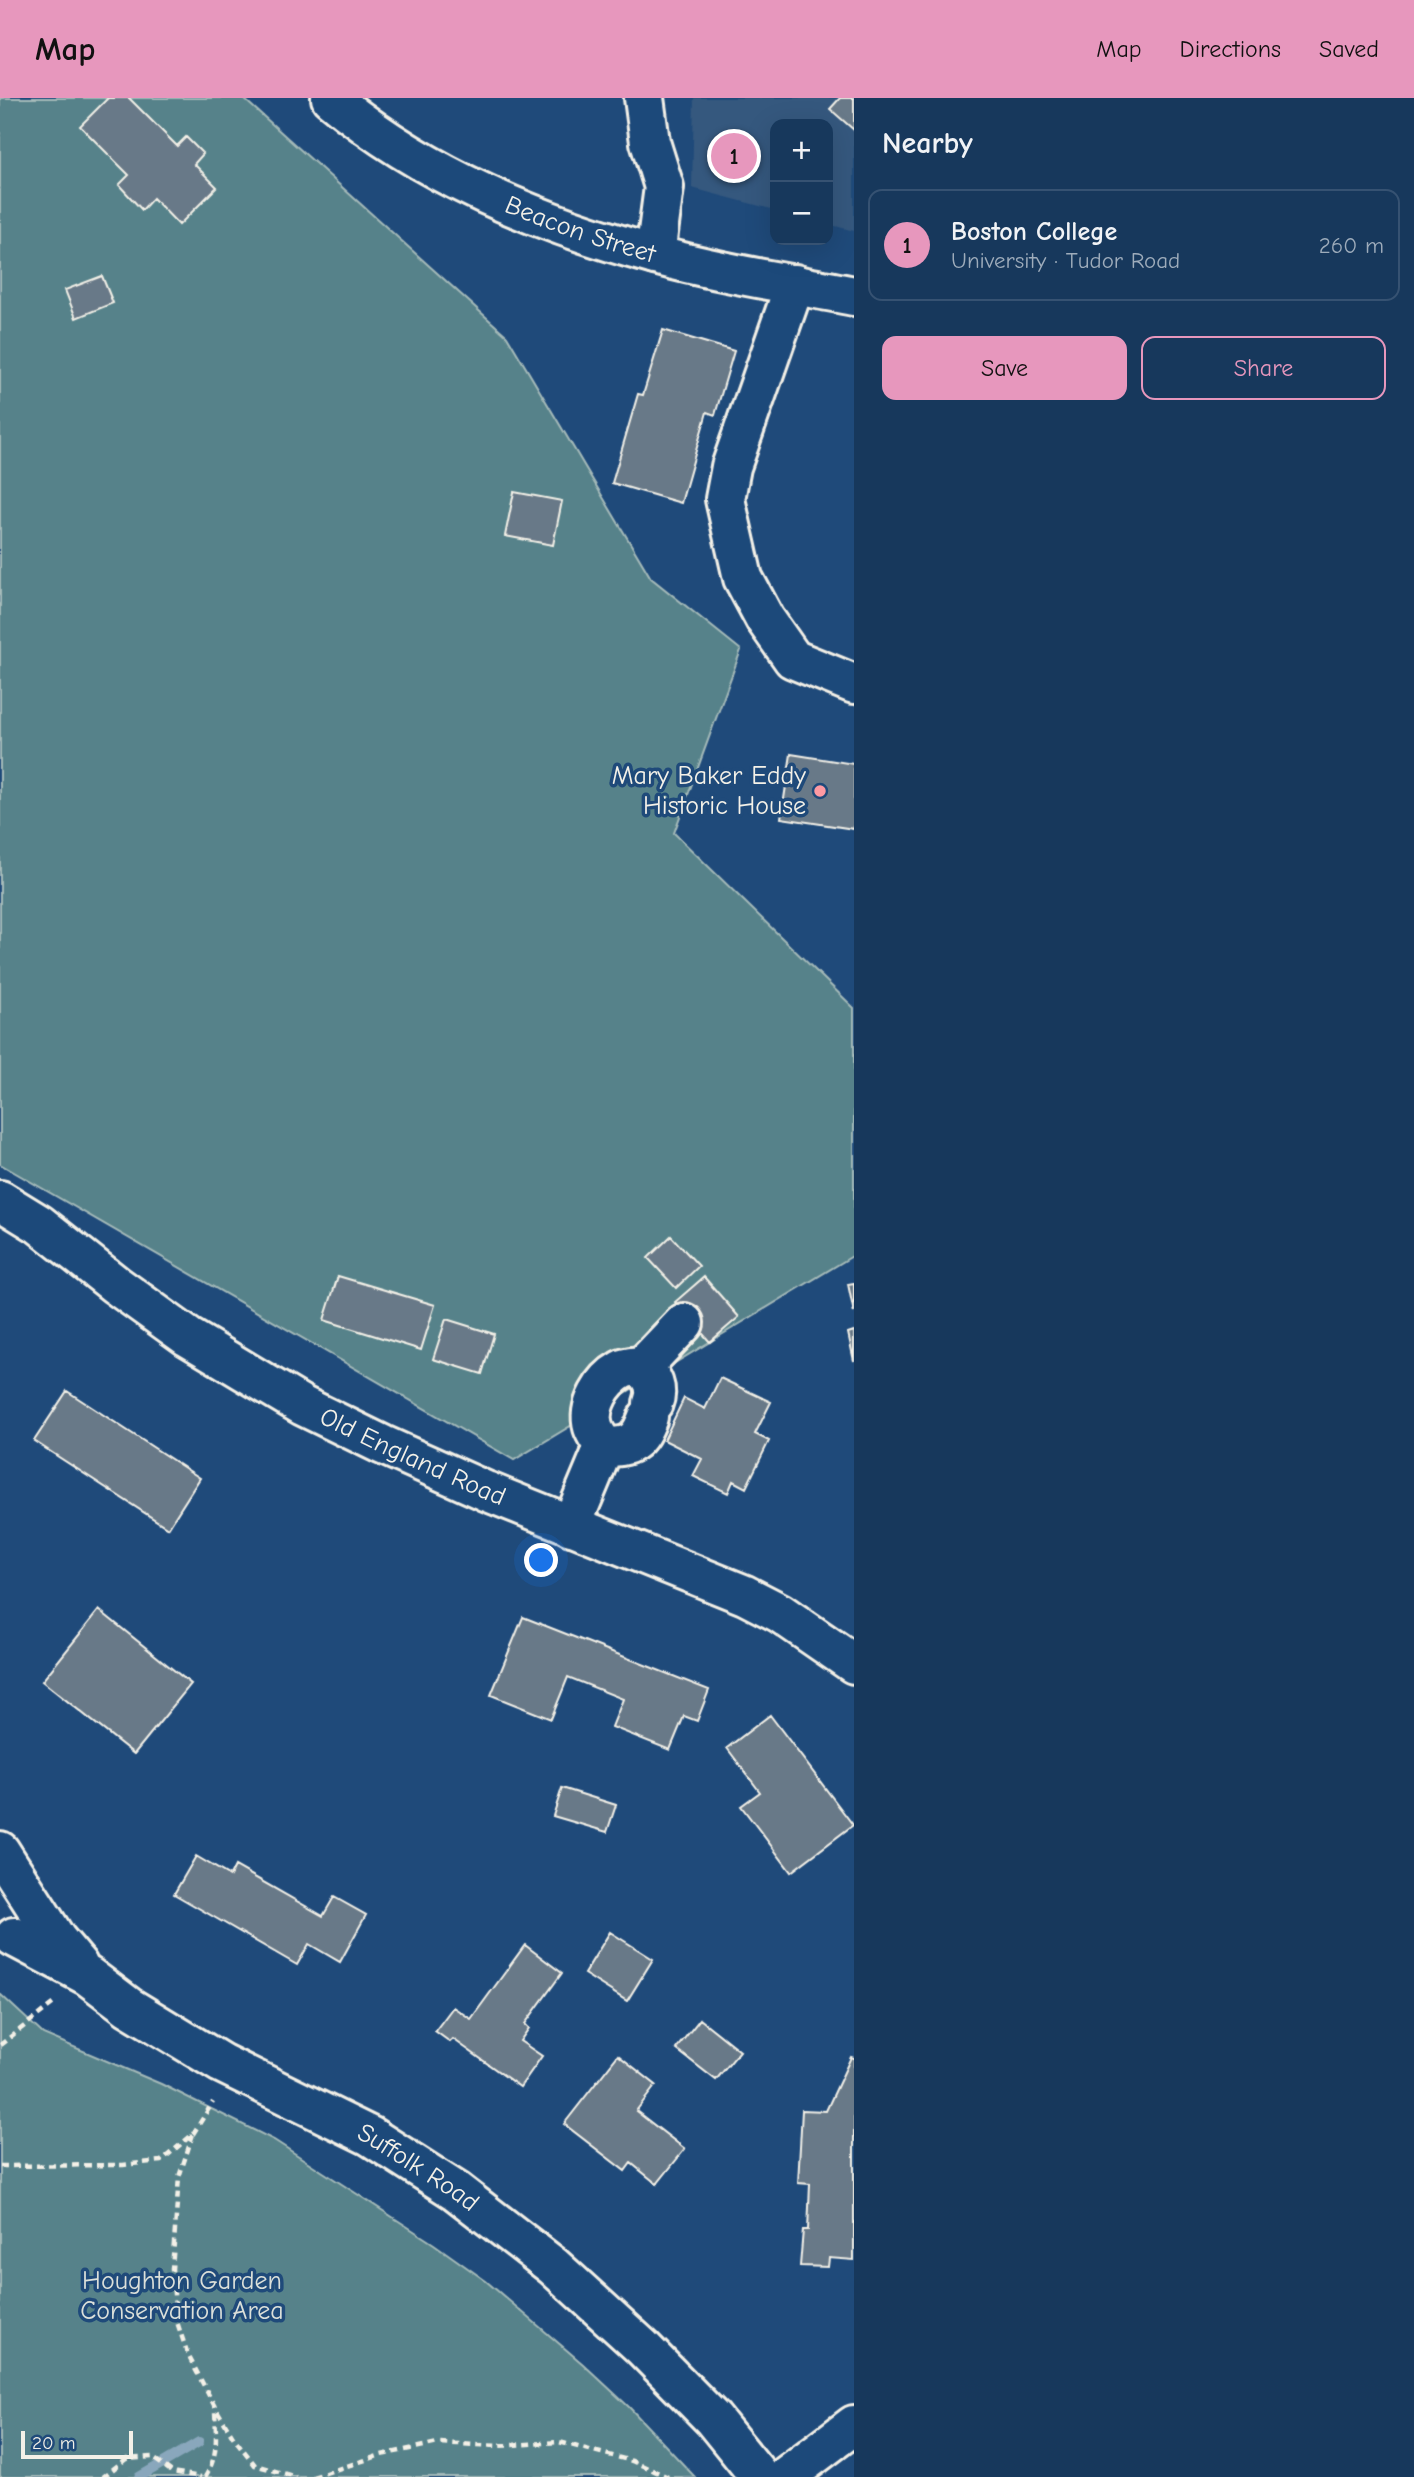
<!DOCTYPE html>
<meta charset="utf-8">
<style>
body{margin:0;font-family:"Comic Neue",sans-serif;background:#244365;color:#f1f3f6}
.controls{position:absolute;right:21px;top:21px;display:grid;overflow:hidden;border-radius:14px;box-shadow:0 7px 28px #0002}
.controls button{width:63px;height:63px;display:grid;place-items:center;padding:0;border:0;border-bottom:2px solid #365272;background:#17385c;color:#f1f3f6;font:35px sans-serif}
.scale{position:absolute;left:21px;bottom:18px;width:112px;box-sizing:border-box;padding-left:7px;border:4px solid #f4f1e8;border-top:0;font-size:19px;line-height:24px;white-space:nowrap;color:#f4f1e8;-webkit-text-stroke:5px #1f4a7a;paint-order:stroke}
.you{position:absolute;left:542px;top:1463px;width:24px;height:24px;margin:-18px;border:5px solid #fff;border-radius:50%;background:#1a73e8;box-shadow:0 0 0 10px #1a73e833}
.badge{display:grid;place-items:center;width:46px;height:46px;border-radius:50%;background:#e797bd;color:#111;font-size:23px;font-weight:700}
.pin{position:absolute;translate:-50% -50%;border:4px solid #fff;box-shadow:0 2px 7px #0006}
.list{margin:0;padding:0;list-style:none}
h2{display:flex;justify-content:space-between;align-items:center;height:91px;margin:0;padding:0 28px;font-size:30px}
h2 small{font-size:23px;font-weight:400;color:#9eacbb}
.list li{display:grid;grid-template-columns:46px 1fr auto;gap:21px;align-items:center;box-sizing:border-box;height:112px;margin:0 14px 14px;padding:0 14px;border:2px solid #365272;border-radius:14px}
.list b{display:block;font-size:26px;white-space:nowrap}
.list p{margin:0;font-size:23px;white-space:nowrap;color:#9eacbb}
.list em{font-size:23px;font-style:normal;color:#9eacbb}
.actions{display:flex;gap:14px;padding:21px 28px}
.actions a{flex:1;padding:16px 0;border:2px solid #e797bd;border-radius:14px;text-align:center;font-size:24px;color:#e797bd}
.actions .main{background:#e797bd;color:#111}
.map{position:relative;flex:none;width:854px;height:2379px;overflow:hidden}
header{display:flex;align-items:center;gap:42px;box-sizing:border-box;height:98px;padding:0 35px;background:#e797bd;color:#111}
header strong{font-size:33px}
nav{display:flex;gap:38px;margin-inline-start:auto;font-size:24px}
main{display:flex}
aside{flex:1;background:#17385c}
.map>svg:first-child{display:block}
.built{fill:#35587e}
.green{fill:#56828a;stroke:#a5bab9;stroke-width:2}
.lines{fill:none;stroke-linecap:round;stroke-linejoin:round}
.stream{stroke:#89a7bc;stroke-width:10}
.building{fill:#687988;stroke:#f4f1e8;stroke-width:2}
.minor-casing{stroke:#f4f1e8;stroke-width:44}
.major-casing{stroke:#f4f1e8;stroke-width:44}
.path{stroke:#f4f1e8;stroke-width:4.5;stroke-dasharray:7 5;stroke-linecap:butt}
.minor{stroke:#1f4a7a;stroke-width:38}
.major{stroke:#1f4a7a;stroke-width:38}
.poi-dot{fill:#ff9aa2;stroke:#1f4a7a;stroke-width:2.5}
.labels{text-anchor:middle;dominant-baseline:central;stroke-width:7;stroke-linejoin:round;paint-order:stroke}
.street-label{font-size:26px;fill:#f4f1e8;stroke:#1f4a7a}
.poi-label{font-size:26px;fill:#f4f1e8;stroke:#1f4a7a;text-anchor:end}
.park-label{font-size:26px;fill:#dce0da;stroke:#1f4a7a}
</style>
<header>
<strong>Map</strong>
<nav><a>Map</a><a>Directions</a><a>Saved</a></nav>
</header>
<main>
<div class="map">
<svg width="854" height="2379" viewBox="0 0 854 2379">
<rect width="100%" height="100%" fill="#1f4a7a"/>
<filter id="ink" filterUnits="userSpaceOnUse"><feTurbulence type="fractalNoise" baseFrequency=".0143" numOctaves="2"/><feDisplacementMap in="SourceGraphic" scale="14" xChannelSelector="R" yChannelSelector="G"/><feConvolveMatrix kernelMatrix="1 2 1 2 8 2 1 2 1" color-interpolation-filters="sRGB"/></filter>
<g filter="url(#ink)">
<path class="built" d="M 694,0 L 854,0 L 854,133 L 828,126 L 828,26 L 775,26 L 775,112 L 692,90 Z"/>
<path class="green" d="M 0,0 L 243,0 L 507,238 L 651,480 L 741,552 L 674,735 L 854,910 L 854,1157 L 514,1362 L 0,1066 Z
M 0,1896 L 43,1936 L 161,1986 L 274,2042 L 434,2146 L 486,2183 L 583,2266 L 629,2309 L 695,2379 L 0,2379 Z"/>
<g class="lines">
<path class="stream" d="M 139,2379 L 199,2344"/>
</g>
<path class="building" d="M 108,0 L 129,0 L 177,48 L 186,39 L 203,56 L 194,66 L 217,89 L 179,127 L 153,100 L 142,112 L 119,87 L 129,77 L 80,28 Z
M 840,0 L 854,0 L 854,32 L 830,11 Z
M 102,178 L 113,205 L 76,220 L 65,192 Z
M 663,232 L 734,253 L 715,317 L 707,314 L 681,405 L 612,385 L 638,296 L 643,297 Z
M 514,394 L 562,403 L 553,447 L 505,438 Z
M 791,656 L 854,666 L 854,731 L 781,720 Z
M 671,1138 L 699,1168 L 676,1190 L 648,1160 Z
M 338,1178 L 435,1207 L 421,1252 L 324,1222 Z
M 704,1179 L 739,1219 L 710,1244 L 675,1204 Z
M 854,1185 L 854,1215 L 848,1186 Z
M 446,1221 L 494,1236 L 482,1276 L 433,1261 Z
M 854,1233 L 854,1263 L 848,1235 Z
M 720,1280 L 771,1304 L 755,1336 L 769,1343 L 746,1390 L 733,1383 L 728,1395 L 693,1378 L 702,1361 L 664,1342 L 684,1300 L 705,1311 Z
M 67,1293 L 200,1380 L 168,1430 L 34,1343 Z
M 99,1512 L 191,1586 L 134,1656 L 42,1583 Z
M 523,1519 L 709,1592 L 697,1623 L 684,1618 L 670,1652 L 612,1629 L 623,1601 L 568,1579 L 551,1621 L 491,1597 Z
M 770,1617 L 853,1727 L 791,1774 L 741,1708 L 760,1694 L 727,1650 Z
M 562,1690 L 616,1707 L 607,1734 L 553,1718 Z
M 196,1758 L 230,1778 L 235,1768 L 323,1818 L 334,1799 L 366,1817 L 340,1864 L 309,1846 L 297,1867 L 174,1796 Z
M 610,1834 L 653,1861 L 627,1903 L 584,1876 Z
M 525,1847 L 562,1875 L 525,1926 L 529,1930 L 520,1943 L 542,1958 L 520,1989 L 453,1941 L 450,1944 L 435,1933 L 453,1909 L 471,1921 Z
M 700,1921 L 740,1953 L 716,1982 L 676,1951 Z
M 618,1957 L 656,1987 L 636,2013 L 685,2051 L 657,2086 L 631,2065 L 625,2073 L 564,2026 Z
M 851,1959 L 854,1960 L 854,2162 L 829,2160 L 828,2169 L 800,2168 L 803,2132 L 808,2132 L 810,2086 L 798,2085 L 802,2012 L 826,2013 Z"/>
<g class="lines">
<defs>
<g id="minor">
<path d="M 644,0 L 650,44 L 664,89 L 655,157"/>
<path d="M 795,186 L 731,369 L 725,401 L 743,480 L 765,521 L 793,561 L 854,586"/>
<path id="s1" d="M 0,1102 L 39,1126 L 116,1187 L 188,1239 L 303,1308 L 383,1347 L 486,1393 L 745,1497 L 780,1515 L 854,1566"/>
<path d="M 643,1268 L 684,1225"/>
<path d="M 604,1349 C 601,1343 595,1336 593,1329 C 587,1308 603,1282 621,1272 C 628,1268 636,1269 643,1268 C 652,1280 659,1290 653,1305"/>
<path d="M 571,1428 L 604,1349 C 631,1349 638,1345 648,1319"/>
<path d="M 0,1753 L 57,1842 L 78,1867"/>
<path id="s2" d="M 14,1839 L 88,1878 L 129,1909 L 221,1965 L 370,2038 L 456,2093 L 553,2168 L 642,2249 L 713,2321 L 760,2379"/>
<path d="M 785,2379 L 854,2327"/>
</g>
<g id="major">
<path id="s3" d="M 331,0 C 424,78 539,125 655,157 C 720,175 788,185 854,198"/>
</g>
</defs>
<use href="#minor" class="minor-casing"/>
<use href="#major" class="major-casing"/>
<path class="path" d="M 0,1947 L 55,1904
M 193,2036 L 213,2004
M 0,2068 L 123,2067 L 161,2063 L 193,2036 L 179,2079 L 172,2171 L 176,2221 L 188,2257 L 215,2309 L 234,2340 L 255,2367 L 296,2379
M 103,2379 L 126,2361 L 152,2359 L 172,2374 L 201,2379
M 205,2379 C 219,2357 216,2338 215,2313
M 313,2379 L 381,2357 L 438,2345 L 498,2348 L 559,2344 L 632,2363 L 668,2379"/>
<use href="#minor" class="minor"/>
<use href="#major" class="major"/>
</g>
</g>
<circle class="poi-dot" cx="820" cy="693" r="7"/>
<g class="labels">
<g class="street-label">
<text stroke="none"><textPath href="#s3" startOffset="284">Beacon Street</textPath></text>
<text stroke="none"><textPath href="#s1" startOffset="488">Old England Road</textPath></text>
<text stroke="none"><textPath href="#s2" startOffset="466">Suffolk Road</textPath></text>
</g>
<g class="poi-label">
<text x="806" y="678">Mary Baker Eddy<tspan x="806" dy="30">Historic House</tspan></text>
</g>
<g class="park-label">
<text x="182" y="2183">Houghton Garden<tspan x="182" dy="30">Conservation Area</tspan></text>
</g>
</g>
</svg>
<div class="controls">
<button>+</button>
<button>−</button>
</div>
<div class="scale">20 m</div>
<div class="you"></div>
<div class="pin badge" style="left:734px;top:58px">1</div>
</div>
<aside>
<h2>Nearby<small></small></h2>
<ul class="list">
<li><span class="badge">1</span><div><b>Boston College</b><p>University · Tudor Road</p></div><em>260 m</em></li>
</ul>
<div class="actions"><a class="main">Save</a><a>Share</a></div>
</aside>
</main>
